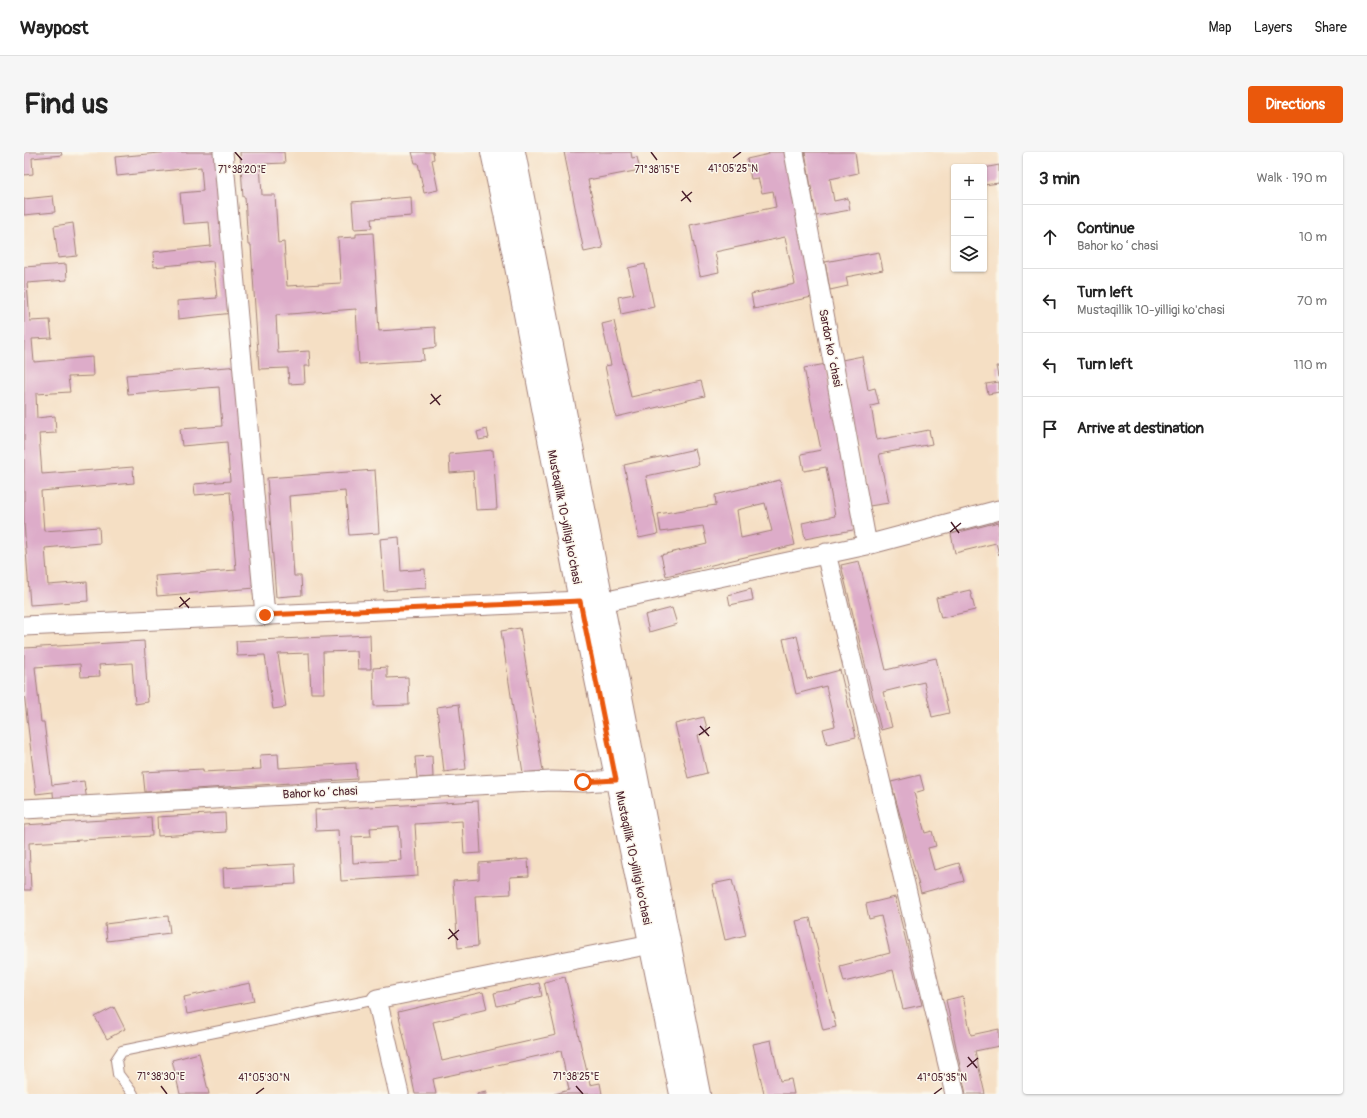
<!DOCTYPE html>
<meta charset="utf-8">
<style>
body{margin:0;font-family:Pangolin,sans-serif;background:#f6f6f6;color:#222}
.controls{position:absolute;right:12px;top:12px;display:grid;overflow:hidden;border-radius:4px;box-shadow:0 1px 3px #0004}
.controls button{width:36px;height:36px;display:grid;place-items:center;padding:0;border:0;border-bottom:1px solid #e0e0e0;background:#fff;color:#222;font:20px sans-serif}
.stop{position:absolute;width:12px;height:12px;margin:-9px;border:3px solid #ea580c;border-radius:50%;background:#fff}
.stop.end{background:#ea580c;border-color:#fff;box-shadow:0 1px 4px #0008}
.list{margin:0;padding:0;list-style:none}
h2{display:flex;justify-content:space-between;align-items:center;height:52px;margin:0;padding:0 16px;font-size:17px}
h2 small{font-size:13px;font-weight:400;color:#767676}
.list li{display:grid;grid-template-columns:26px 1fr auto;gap:12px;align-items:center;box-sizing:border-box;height:64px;padding:0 16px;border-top:1px solid #e0e0e0}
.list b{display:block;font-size:15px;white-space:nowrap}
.list p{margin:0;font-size:13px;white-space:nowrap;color:#767676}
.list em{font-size:13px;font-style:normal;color:#767676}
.icon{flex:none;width:22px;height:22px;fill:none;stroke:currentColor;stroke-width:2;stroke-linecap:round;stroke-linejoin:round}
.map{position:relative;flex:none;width:975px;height:942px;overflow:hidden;border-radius:4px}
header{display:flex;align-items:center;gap:24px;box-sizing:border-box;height:56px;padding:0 20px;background:#fff;border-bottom:1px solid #e0e0e0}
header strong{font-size:19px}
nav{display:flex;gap:22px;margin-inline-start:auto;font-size:14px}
.intro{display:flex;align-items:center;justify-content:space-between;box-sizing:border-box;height:96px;padding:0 24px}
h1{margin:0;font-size:28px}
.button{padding:10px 18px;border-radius:4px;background:#ea580c;color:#fff;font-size:14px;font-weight:700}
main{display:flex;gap:24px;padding:0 24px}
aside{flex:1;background:#fff;border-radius:4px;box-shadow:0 1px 3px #0004}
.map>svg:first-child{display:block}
.building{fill:#ddacc9;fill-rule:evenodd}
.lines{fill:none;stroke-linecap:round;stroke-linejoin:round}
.service-casing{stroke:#a07f78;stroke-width:12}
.minor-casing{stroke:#a07f78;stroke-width:21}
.secondary-casing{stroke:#a07f78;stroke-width:24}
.service{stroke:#fff;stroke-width:10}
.minor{stroke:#fff;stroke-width:19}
.secondary{stroke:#fff;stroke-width:22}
.route{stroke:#ea580c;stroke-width:5}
.ticks{fill:none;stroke:#4a1f2b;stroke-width:1.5}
.labels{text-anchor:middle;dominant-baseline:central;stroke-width:3;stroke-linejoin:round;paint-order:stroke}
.street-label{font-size:12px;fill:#4a1f2b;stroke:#fbf7ec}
.ticks-label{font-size:10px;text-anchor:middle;fill:#4a1f2b;stroke:#fbf7ec;stroke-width:3;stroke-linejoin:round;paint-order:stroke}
</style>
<header>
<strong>Waypost</strong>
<nav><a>Map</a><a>Layers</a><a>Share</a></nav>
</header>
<div class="intro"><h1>Find us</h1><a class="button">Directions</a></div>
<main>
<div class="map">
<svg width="975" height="942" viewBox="0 0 975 942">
<rect width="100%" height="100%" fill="#fbf7ec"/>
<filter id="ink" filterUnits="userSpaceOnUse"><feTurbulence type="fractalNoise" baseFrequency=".025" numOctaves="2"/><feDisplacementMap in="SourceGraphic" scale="8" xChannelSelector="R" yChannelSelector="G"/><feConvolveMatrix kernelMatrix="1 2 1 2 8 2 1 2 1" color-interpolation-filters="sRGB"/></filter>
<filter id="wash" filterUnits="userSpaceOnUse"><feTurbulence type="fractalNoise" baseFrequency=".012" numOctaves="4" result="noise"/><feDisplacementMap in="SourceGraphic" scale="16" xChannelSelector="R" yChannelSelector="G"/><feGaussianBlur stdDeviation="0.9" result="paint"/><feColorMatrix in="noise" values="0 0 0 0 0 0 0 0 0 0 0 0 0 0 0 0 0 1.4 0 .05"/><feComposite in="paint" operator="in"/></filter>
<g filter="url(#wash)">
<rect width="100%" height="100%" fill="#f5dfc4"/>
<g id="blocks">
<path class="building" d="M 0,0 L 37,0 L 38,3 L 8,6 L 9,22 L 0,23 Z
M 146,0 L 194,0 L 209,161 L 154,167 L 153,149 L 193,146 L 189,109 L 130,115 L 129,100 L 187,94 L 185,70 L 159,72 L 156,41 L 179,39 L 177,15 L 93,24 L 91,5 Z
M 216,0 L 260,0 L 261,11 L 236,12 L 238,43 L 251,43 L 254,91 L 260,90 L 263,134 L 317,131 L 314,86 L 332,85 L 332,82 L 349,81 L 355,179 L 411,175 L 412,195 L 399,197 L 400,208 L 335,212 L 332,157 L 252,163 L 254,201 L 285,199 L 286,214 L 280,214 L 281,231 L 265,232 L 264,216 L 235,217 L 227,93 L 224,93 L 221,45 L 219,45 Z
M 388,0 L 409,0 L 410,7 L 408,8 L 414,38 L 400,41 L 394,11 L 391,11 Z
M 540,0 L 607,0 L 608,6 L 613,5 L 616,18 L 564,28 L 579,96 L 560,100 Z
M 744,0 L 763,0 L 793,144 L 730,157 L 727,142 L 771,132 L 761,85 L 691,100 L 695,120 L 676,124 L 666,73 L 752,55 L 749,39 L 738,41 L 734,26 L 727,27 L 723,7 L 745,2 Z
M 781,0 L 831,0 L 834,21 L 806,27 L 810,49 L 824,46 L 826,58 L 792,64 Z
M 975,13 L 975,31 L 960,33 L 960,16 Z
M 29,44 L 31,60 L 0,63 L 0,47 Z
M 387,45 L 388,64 L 347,67 L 348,76 L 330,77 L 328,50 Z
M 49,71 L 53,104 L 34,106 L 30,74 Z
M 855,100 L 859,118 L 822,125 L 824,134 L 806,138 L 801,110 Z
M 42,112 L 43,128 L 3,131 L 6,169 L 26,168 L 28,186 L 8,187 L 10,210 L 68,205 L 69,224 L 44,225 L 46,240 L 12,242 L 13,266 L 31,264 L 32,281 L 15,282 L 18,322 L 109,315 L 110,331 L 17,339 L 20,379 L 75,375 L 76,391 L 21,396 L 24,433 L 63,430 L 64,449 L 6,453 L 0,371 L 0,115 Z
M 621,112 L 630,155 L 597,162 L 594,145 L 610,142 L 604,116 Z
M 590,169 L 607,245 L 677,229 L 681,244 L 592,265 L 581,214 L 587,213 L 578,172 Z
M 838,204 L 844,238 L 851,236 L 855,252 L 847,254 L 853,288 L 905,278 L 908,292 L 855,302 L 865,351 L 845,354 L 818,208 Z
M 802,212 L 834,377 L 781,387 L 778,371 L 811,364 L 802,315 L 780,319 L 777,302 L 797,298 L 780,216 Z
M 216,214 L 232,436 L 133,444 L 131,424 L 212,418 L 206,340 L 171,343 L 170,332 L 206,329 L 203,290 L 158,294 L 156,277 L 198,274 L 195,235 L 104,242 L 102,223 Z
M 972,214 L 975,214 L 975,225 L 974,225 Z
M 975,230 L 975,240 L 964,242 L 962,232 Z
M 463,277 L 465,286 L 455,288 L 453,280 Z
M 671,297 L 675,313 L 622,324 L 634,382 L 615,386 L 600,313 Z
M 469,298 L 473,357 L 452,358 L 449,319 L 426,321 L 425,302 Z
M 351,318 L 355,381 L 325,383 L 321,339 L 265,344 L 270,424 L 277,424 L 278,443 L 252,445 L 243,326 Z
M 756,328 L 771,393 L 642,424 L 637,403 L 683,392 L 679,374 L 637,380 L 634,362 L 692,353 L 691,343 ZM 741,351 L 748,379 L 717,386 L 713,358 Z
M 975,370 L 975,403 L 972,391 L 931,401 L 927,382 Z
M 375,385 L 377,419 L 401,417 L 402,436 L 360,439 L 356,387 Z
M 835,409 L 862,518 L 912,506 L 925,561 L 908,565 L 900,530 L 859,540 L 868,575 L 857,578 L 817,413 Z
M 727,437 L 729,448 L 706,453 L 704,443 Z
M 946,438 L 951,458 L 917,466 L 912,446 Z
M 648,456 L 653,472 L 625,480 L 621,463 Z
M 496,476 L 519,619 L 499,621 L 477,479 Z
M 346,483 L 347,517 L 334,517 L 333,499 L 299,500 L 300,541 L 287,541 L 285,501 L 254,502 L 262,555 L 249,557 L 241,503 L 213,504 L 212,489 Z
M 773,484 L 783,527 L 816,518 L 832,585 L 803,592 L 799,577 L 811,574 L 802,534 L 772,542 L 759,487 Z
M 120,489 L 124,550 L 111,552 L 108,511 L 75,513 L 76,524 L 57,525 L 56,512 L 11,515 L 17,570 L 20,570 L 28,633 L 60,629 L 63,649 L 30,653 L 29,640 L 12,642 L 0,541 L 0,496 Z
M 363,515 L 363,526 L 384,525 L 385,553 L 350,554 L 349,516 Z
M 435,552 L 442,617 L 420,620 L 413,555 Z
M 680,565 L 684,580 L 674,583 L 683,621 L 664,626 L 651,572 Z
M 254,602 L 255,616 L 332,611 L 333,627 L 121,640 L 119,620 L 179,617 L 179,620 L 237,617 L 236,603 Z
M 408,604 L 409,625 L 393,626 L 391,605 Z
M 896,623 L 900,638 L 890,641 L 901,681 L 908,679 L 912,694 L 904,696 L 910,718 L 935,711 L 940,729 L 897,741 L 867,630 Z
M 454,649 L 457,701 L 440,702 L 438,669 L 391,672 L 394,724 L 317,729 L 314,678 L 292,679 L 291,658 ZM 375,674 L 377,708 L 329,711 L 328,685 L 347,684 L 346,676 Z
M 201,661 L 202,680 L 134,684 L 133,665 Z
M 127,665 L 128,684 L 5,691 L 7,738 L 0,738 L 0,673 Z
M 504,707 L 505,724 L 486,725 L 487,742 L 451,744 L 454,794 L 434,796 L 429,729 L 455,727 L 455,711 Z
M 271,712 L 272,732 L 200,736 L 199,716 Z
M 708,728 L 722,783 L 701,788 L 688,732 Z
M 871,745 L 898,853 L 879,857 L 869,818 L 820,830 L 816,814 L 866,801 L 857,764 L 845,767 L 842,752 Z
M 144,764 L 146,781 L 83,789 L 81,772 Z
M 786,766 L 812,875 L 799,878 L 772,769 Z
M 541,825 L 566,933 L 576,931 L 578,942 L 530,942 L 545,938 L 537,899 L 409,927 L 412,942 L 391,942 L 386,917 L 387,916 L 374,860 L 459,840 L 463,857 L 409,870 L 418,909 L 532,883 L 520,830 Z
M 226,831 L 230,849 L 163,862 L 160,845 Z
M 515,831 L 518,844 L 473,854 L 470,841 Z
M 939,844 L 947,883 L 975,877 L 975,894 L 951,899 L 961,942 L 942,942 L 922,848 Z
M 90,855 L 101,877 L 83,887 L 71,865 Z
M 747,888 L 756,929 L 767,927 L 770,942 L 740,942 L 729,892 Z
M 175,901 L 185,942 L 156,942 L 148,908 Z
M 462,939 L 463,942 L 453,942 L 453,941 Z"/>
</g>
</g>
<g filter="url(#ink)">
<use href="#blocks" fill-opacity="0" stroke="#a07f78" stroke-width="1"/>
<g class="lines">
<defs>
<path id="service" d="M 109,942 L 94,922 L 92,908 L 98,899 L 353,847"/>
<path id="minor" d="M 199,0 L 241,463
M 770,0 L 843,393
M 802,401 L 931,942
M 579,450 L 843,393 L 975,358
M 0,474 L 556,449
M 0,657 L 528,629 L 559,630 L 592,628
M 375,942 L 353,847 L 627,792"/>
<path id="secondary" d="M 468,0 L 489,99 L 556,449 L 657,942
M 490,0 L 675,942"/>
</defs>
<use href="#service" class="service-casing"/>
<use href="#minor" class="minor-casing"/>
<use href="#secondary" class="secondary-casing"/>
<use href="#service" class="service"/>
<use href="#minor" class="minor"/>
<use href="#secondary" class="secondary"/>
</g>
</g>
<g class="lines" filter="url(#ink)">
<path class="route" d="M 241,463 L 556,449 L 592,628 L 559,630"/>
</g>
<path class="ticks" d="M 211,0 L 218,8M 627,0 L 633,8M 709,6 L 717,0M 658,39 L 667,50M 657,49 L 668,40M 407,242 L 416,253M 406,252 L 417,243M 927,370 L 935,381M 926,380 L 937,371M 156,445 L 165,456M 155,455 L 166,446M 676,574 L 685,584M 675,583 L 686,575M 425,777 L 434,788M 424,787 L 435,778M 944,905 L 953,916M 943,915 L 954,906M 137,934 L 143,942M 552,934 L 559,942M 232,942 L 240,936M 910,942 L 918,936"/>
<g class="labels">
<g class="street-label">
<text transform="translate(806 196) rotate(79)">Sardor koʻchasi</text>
<text transform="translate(540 365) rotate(79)">Mustaqillik 10-yilligi ko'chasi</text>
<text transform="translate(296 641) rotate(-3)">Bahor koʻchasi</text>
<text transform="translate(609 706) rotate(78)">Mustaqillik 10-yilligi ko'chasi</text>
</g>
</g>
<g class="ticks-label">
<text x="709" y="20">41°05'25"N</text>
<text x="218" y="21">71°38'20"E</text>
<text x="633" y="21">71°38'15"E</text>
<text x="137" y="928">71°38'30"E</text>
<text x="552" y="928">71°38'25"E</text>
<text x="240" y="929">41°05'30"N</text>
<text x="918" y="929">41°05'35"N</text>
</g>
</svg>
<div class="controls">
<button>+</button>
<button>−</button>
<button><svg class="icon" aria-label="layers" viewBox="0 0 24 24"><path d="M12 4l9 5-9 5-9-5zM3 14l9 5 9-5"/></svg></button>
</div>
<div class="stop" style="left:559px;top:630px"></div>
<div class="stop end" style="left:241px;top:463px"></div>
</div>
<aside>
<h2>3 min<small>Walk · 190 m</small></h2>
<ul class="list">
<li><svg class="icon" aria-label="ahead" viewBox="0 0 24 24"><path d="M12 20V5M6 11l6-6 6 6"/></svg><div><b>Continue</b><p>Bahor koʻchasi</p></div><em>10 m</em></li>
<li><svg class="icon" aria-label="left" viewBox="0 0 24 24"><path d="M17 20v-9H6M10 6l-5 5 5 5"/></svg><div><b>Turn left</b><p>Mustaqillik 10-yilligi ko'chasi</p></div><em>70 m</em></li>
<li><svg class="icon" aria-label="left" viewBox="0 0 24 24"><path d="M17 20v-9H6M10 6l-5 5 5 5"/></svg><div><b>Turn left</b></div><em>110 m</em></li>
<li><svg class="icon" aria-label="arrive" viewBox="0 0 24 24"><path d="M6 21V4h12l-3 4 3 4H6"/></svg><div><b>Arrive at destination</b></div></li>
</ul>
</aside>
</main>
